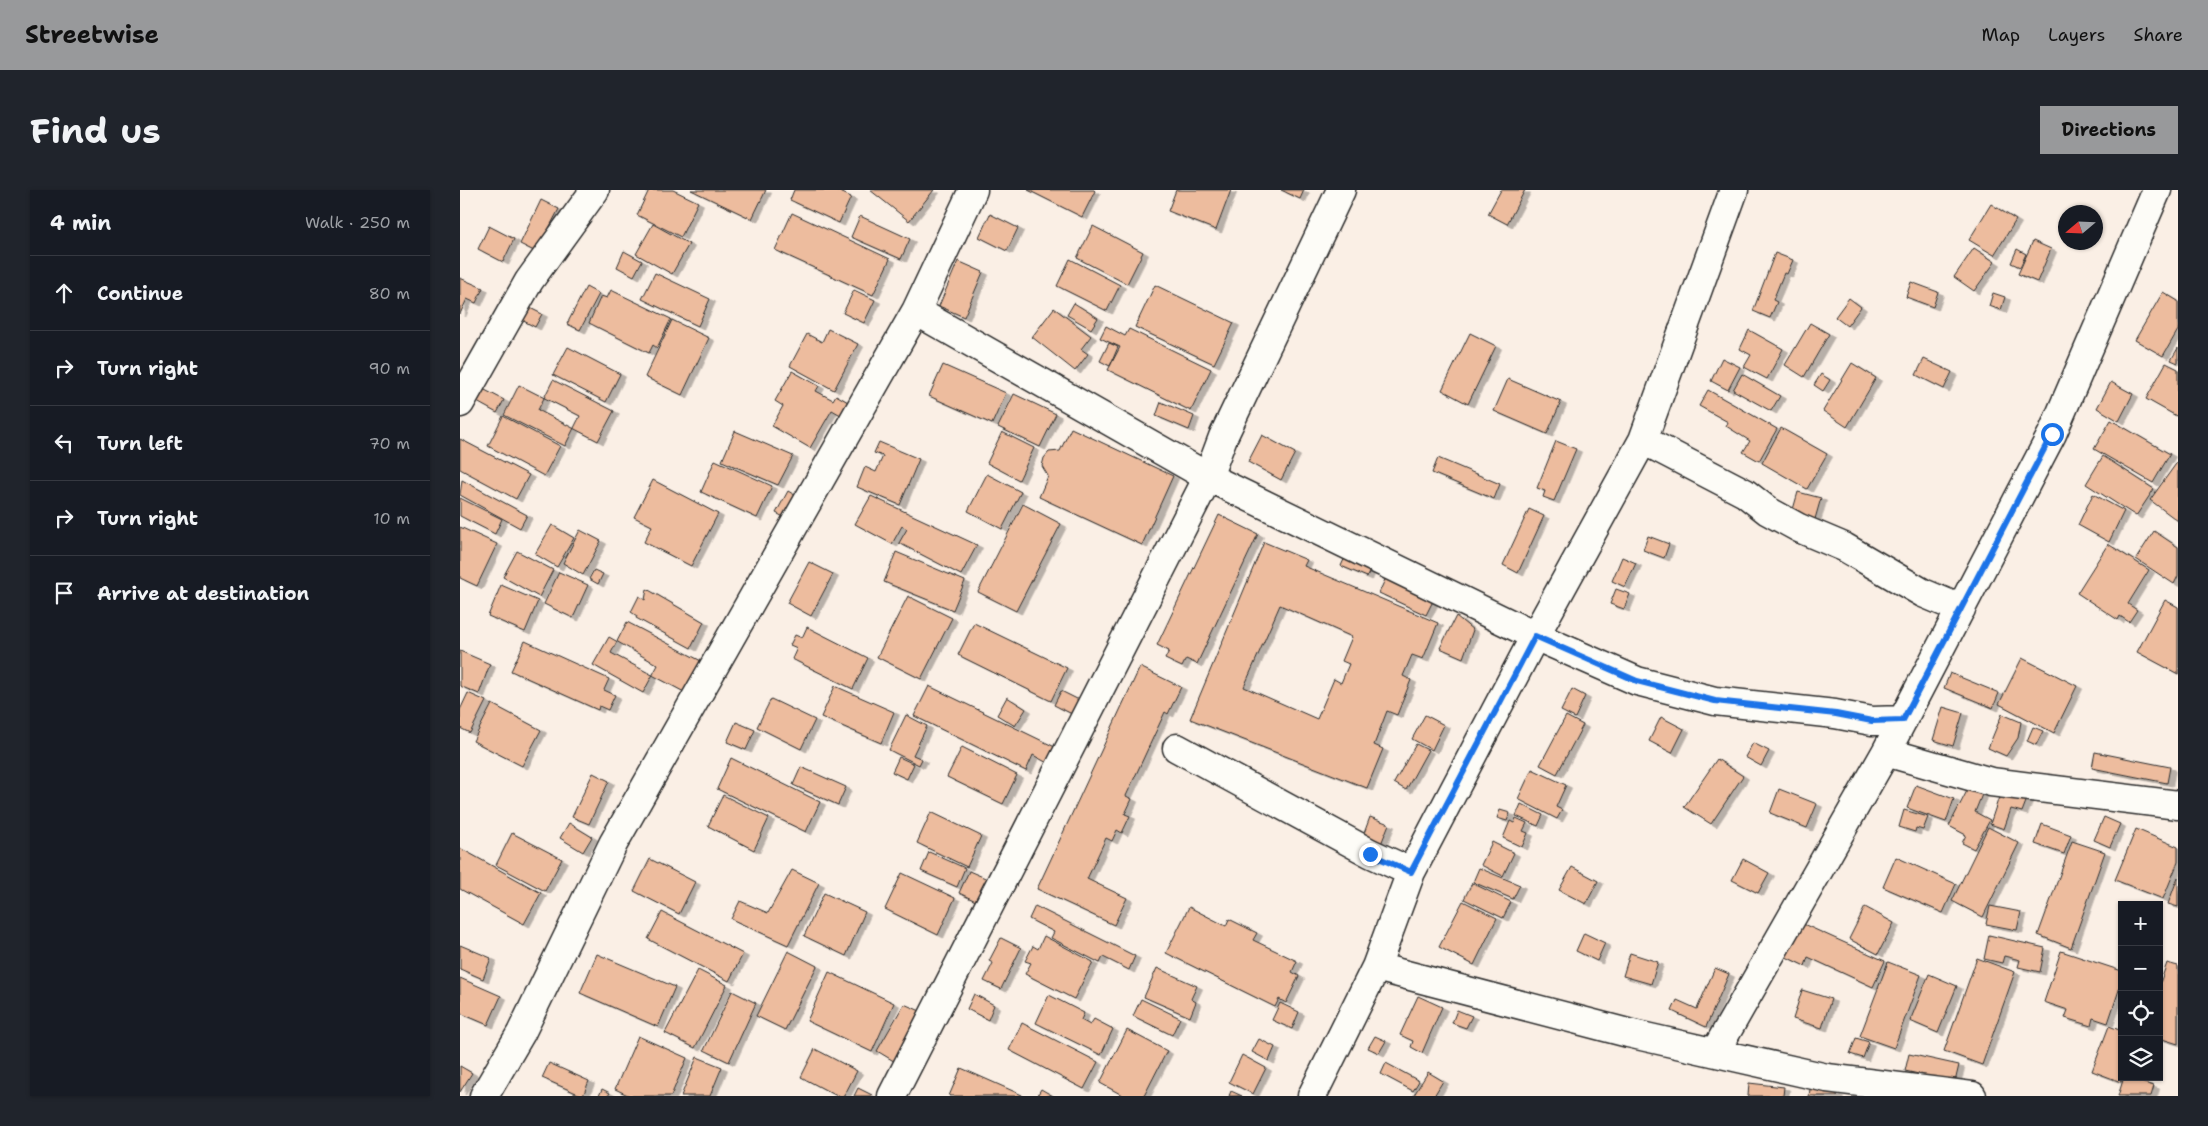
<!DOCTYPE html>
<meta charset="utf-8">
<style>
body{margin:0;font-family:"Shantell Sans",sans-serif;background:#20242c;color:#f1f3f6}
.controls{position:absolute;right:15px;bottom:15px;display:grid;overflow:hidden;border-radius:0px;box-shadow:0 1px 4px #0004}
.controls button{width:45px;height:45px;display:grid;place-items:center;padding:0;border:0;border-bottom:1px solid #363941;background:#171b24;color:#f1f3f6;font:25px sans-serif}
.compass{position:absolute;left:1598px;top:15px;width:45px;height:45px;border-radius:50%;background:#171b24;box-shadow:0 1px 4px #0004;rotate:251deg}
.stop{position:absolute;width:15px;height:15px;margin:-11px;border:4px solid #1a73e8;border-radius:50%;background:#fff}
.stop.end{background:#1a73e8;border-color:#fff;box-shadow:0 1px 5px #0008}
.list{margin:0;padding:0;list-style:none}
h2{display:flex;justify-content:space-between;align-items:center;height:65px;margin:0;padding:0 20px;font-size:21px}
h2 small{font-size:16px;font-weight:400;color:#9ea1a6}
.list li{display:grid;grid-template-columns:32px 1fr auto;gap:15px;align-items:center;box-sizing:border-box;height:75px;padding:0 20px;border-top:1px solid #363941}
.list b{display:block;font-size:19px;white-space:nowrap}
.list em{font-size:16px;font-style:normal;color:#9ea1a6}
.icon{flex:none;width:28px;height:28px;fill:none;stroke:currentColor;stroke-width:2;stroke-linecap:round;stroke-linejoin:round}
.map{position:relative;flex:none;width:1718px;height:906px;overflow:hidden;border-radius:0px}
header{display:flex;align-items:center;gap:30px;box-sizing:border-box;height:70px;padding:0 25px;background:#98999b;color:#111}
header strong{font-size:24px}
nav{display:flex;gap:28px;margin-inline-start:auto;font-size:18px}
.intro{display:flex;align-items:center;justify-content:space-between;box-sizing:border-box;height:120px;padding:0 30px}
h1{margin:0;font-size:35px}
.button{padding:12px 22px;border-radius:0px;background:#98999b;color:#111;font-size:18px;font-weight:700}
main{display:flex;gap:30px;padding:0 30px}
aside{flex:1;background:#171b24;border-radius:0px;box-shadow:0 1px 4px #0004}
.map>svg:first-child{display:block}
.building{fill:#edbc9e;stroke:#2b2b2b;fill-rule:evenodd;filter:url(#shadow)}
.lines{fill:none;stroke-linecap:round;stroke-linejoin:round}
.minor-casing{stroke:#2b2b2b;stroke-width:31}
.minor{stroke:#fdfcf7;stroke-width:28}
.route{stroke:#1a73e8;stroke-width:6}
</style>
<header>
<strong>Streetwise</strong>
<nav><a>Map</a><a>Layers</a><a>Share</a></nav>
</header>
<div class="intro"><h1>Find us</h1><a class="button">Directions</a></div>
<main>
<aside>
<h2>4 min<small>Walk · 250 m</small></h2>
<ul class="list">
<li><svg class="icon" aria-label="ahead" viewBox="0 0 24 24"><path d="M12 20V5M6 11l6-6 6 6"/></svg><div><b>Continue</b></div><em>80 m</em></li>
<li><svg class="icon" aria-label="right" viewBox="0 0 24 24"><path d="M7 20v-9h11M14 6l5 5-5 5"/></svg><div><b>Turn right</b></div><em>90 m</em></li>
<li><svg class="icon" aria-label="left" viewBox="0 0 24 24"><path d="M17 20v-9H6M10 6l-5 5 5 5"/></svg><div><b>Turn left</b></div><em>70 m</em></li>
<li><svg class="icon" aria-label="right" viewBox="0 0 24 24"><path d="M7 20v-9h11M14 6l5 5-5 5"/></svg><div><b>Turn right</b></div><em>10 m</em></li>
<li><svg class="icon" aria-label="arrive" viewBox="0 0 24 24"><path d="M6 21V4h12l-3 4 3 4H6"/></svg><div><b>Arrive at destination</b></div></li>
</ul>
</aside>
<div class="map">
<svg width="1718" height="906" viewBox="0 0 1718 906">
<defs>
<filter id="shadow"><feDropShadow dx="5.5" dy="3" stdDeviation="0" flood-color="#0004"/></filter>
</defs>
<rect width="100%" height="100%" fill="#faefe5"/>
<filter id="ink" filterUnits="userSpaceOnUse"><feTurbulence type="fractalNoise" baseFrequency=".02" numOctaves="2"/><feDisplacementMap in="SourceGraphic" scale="10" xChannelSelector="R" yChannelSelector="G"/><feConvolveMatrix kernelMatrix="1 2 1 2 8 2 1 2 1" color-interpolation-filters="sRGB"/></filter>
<g filter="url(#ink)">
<path class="building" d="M 189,0 L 213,0 L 238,12 L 221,47 L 177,25 Z
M 231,0 L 306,0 L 292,29 Z
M 334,0 L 376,0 L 391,7 L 379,33 L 330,10 Z
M 410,0 L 474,0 L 449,31 Z
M 568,0 L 634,0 L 635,1 L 622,27 Z
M 716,0 L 771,0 L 756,40 L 708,21 Z
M 821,0 L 844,0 L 840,9 Z
M 1041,0 L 1065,0 L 1047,34 L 1028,24 Z
M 81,10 L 99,19 L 89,38 L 95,42 L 78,63 L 60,54 Z
M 1531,14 L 1556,30 L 1534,65 L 1509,50 Z
M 332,23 L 430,69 L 413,105 L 315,60 Z
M 530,24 L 558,38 L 547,61 L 519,47 Z
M 400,26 L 450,49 L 441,69 L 391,47 Z
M 193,34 L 229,54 L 212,84 L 176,64 Z
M 29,36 L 54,49 L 43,72 L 18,59 Z
M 633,36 L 683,62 L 667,94 L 617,68 Z
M 1573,51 L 1591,59 L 1577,92 L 1558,84 Z
M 1514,58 L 1535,72 L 1514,101 L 1494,87 Z
M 1557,59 L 1566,64 L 1560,77 L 1551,73 Z
M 164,61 L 182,71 L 174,86 L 157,77 Z
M 1315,63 L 1333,70 L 1327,84 L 1324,83 L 1313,110 L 1317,112 L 1310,128 L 1293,121 Z
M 610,69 L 660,95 L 647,121 L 597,96 Z
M 498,71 L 523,82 L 504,127 L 479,116 Z
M 195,83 L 250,109 L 238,136 L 182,109 Z
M 0,88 L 23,98 L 16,113 L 7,109 L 0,124 Z
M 1451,92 L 1478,102 L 1473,117 L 1446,107 Z
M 695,95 L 774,133 L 754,174 L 675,137 Z
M 126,97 L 139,104 L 120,140 L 107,134 Z
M 151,100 L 211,129 L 197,158 L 193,155 L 189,163 L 129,133 L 141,106 L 147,108 Z
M 394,100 L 415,110 L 404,133 L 383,123 Z
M 1703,102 L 1718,111 L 1718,140 L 1703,166 L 1675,150 Z
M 1533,103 L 1545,107 L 1541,120 L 1529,116 Z
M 1389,108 L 1401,117 L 1387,136 L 1375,127 Z
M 614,113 L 638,128 L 631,139 L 607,125 Z
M 62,114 L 82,124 L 75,137 L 56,127 Z
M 594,118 L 631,146 L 621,159 L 628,164 L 615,181 L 572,147 Z
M 212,130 L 249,148 L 222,205 L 185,187 Z
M 1350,133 L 1369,144 L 1344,187 L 1325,175 Z
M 646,136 L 665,146 L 669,139 L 751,179 L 731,221 L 648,180 L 660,157 L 640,148 Z
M 368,139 L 398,154 L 374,200 L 330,176 L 347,144 L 362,152 Z
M 1289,140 L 1323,159 L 1307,189 L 1284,177 L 1291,165 L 1280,159 Z
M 1010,143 L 1036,156 L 1008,214 L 982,200 Z
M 649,153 L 658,157 L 650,176 L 640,171 Z
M 108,157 L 160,184 L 146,212 L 93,185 Z
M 1718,158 L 1718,173 L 1711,170 Z
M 1262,168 L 1280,177 L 1268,200 L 1251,191 Z
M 1464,169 L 1492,182 L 1484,199 L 1456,185 Z
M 1392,173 L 1416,188 L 1387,237 L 1363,221 Z
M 1706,173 L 1718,179 L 1718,227 L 1686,209 Z
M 483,175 L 546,203 L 532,234 L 469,206 Z
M 332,181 L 359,196 L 356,201 L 373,210 L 376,205 L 393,215 L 386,228 L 372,220 L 350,258 L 312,236 L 323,216 L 315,211 Z
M 1282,184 L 1320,206 L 1311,221 L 1273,200 Z
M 1361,184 L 1370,190 L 1363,201 L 1354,195 Z
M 1048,189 L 1101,212 L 1087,244 L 1034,221 Z
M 93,190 L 154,221 L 138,251 L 78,220 Z
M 1651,192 L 1673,204 L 1659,231 L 1637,218 Z
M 59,195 L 120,226 L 105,256 L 44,225 Z
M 23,199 L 44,210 L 37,223 L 17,212 Z
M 1248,200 L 1317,239 L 1299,271 L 1283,262 L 1290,251 L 1266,236 L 1268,232 L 1239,216 Z
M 554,204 L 596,224 L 580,257 L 538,237 Z
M 701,212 L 734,226 L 729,240 L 696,226 Z
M 43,226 L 100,256 L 84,286 L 28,256 Z
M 1651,230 L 1710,264 L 1693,293 L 1634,259 Z
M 611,238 L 713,286 L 682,355 L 579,307 L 588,286 L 582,276 L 584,268 L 589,262 L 600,261 Z
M 1321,238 L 1367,264 L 1347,299 L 1302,273 Z
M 275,241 L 333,266 L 318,295 L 262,271 Z
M 542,242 L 574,258 L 559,290 L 527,273 Z
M 802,245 L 835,263 L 821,290 L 788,272 Z
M 0,249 L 69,285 L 56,309 L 0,279 Z
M 1096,251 L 1116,259 L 1094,311 L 1083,307 L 1085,301 L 1077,298 Z
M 419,252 L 459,269 L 440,315 L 397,297 L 405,277 L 416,282 L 423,266 L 414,263 Z
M 1643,266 L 1694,299 L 1676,326 L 1626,294 Z
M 978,268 L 1040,294 L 1034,309 L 972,283 Z
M 255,270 L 312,296 L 297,328 L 241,302 Z
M 1718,271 L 1718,331 L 1690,310 Z
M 527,284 L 561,302 L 542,339 L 508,321 Z
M 2,290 L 67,325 L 60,338 L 0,305 Z
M 193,290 L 258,324 L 231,376 L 184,352 L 192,336 L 174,327 Z
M 328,301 L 345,311 L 333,332 L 316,323 Z
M 1338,302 L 1361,308 L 1355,329 L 1332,323 Z
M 1633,304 L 1664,321 L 1649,352 L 1618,335 Z
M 411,306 L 517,355 L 501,385 L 439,353 L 447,339 L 442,336 L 432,354 L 395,334 Z
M 0,308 L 42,329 L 35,344 L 0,326 Z
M 563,314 L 601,334 L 556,421 L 518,402 Z
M 1069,319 L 1084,326 L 1058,383 L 1043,375 Z
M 759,325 L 798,344 L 737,474 L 726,469 L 722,477 L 705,469 L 709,461 L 697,455 Z
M 92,335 L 114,348 L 97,377 L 75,364 Z
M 0,337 L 37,354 L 17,396 L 0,388 Z
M 120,340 L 141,351 L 123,385 L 103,373 Z
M 1694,341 L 1718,357 L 1718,386 L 1714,394 L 1676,369 Z
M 1188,346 L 1209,354 L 1204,368 L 1183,360 Z
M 804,352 L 847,370 L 844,376 L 978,433 L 963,469 L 952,465 L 943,486 L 951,490 L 937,525 L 927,521 L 914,555 L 923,559 L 907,598 L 730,529 ZM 820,415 L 892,447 L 882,471 L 889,474 L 881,493 L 874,489 L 857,529 L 784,497 Z
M 1648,354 L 1689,380 L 1668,414 L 1677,420 L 1669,432 L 1660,426 L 1658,430 L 1617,403 Z
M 57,361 L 93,380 L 79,407 L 43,387 Z
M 436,362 L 505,391 L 493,420 L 424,392 Z
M 886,365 L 911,377 L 907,387 L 881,376 Z
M 1162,367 L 1176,373 L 1165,397 L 1152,391 Z
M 349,372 L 373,384 L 351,426 L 327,413 Z
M 134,380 L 143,384 L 138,394 L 129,389 Z
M 99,382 L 128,395 L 113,428 L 84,414 Z
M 927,385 L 975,407 L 966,425 L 919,403 Z
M 41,395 L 78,411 L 65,442 L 28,426 Z
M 187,399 L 244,432 L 231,458 L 176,428 L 177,426 L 171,422 L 179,406 L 185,410 Z
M 1156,399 L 1170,404 L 1164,419 L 1150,414 Z
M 448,406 L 492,428 L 461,489 L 417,467 Z
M 1705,410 L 1718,417 L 1718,484 L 1677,462 Z
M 996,426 L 1013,440 L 1003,468 L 980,458 Z
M 167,432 L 243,472 L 226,503 L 151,463 Z
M 514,433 L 607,478 L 591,511 L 498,465 Z
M 347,437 L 408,468 L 393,499 L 332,469 L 337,458 L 330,455 L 335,445 L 342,448 Z
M 149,447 L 198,475 L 183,503 L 133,475 Z
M 65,451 L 149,489 L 144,500 L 155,505 L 148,520 L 139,516 L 138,520 L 51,481 Z
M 0,461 L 30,474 L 19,504 L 0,496 Z
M 1562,468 L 1617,496 L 1594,543 L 1539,514 Z
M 680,477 L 721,497 L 708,524 L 705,522 L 666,606 L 672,609 L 665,624 L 670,626 L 662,643 L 657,640 L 652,651 L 646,648 L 627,689 L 667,708 L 654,735 L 577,699 Z
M 1490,483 L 1539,503 L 1533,518 L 1484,498 Z
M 375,496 L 434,522 L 421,553 L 361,527 Z
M 469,496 L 599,559 L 591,575 L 573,565 L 566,581 L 454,526 Z
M 1112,499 L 1125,506 L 1115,528 L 1101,521 Z
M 601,501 L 623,512 L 616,526 L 594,515 Z
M 8,503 L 26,511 L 10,543 L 0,538 L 0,520 Z
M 547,507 L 566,519 L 555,536 L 537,525 Z
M 311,509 L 355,530 L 341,559 L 297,537 Z
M 32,514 L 81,540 L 62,576 L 13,551 Z
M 1483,517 L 1503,523 L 1493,556 L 1473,550 Z
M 1542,524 L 1561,532 L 1558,548 L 1546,566 L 1528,558 Z
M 446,525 L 467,536 L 453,565 L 462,569 L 459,575 L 429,560 Z
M 965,525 L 984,535 L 972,560 L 952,549 Z
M 1106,526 L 1123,535 L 1097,584 L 1080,575 Z
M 1201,527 L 1224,539 L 1212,563 L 1189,551 Z
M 276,532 L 295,540 L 286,560 L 267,552 Z
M 1573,537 L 1583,541 L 1576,555 L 1567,551 Z
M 1293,553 L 1309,561 L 1301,576 L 1285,567 Z
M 956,554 L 968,560 L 946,600 L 934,593 Z
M 502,557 L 557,585 L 543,614 L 487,587 Z
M 1635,562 L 1710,577 L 1707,593 L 1632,578 Z
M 439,567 L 454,574 L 447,589 L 432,582 Z
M 271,568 L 360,612 L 346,642 L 257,599 Z
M 1257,569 L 1283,586 L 1251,634 L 1224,617 Z
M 341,577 L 386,597 L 378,615 L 333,595 Z
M 1072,579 L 1106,595 L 1096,617 L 1102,620 L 1097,629 L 1058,609 Z
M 133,583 L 149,591 L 129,634 L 112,627 Z
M 1456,595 L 1494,609 L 1486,632 L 1447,618 Z
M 1510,595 L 1523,602 L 1515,622 L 1530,630 L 1514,659 L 1502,653 L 1506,645 L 1489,636 Z
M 1319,599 L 1357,614 L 1347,638 L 1310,623 Z
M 1541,601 L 1567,609 L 1562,622 L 1551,619 L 1544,639 L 1530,634 Z
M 263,605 L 309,628 L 294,660 L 248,636 Z
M 1061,614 L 1083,625 L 1078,636 L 1056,626 Z
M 1040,620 L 1050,623 L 1047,631 L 1037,628 Z
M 1444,620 L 1468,627 L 1463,640 L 1456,638 L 1455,642 L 1439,637 Z
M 471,622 L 521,646 L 507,677 L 457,653 Z
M 910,627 L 929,634 L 921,654 L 903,646 Z
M 1644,627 L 1660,634 L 1650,657 L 1634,650 Z
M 1056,628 L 1067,633 L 1063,641 L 1068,643 L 1062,657 L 1043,648 L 1050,631 L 1054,633 Z
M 109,633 L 132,647 L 123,662 L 100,648 Z
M 1582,634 L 1611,645 L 1604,664 L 1575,654 Z
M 1528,637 L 1559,653 L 1523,727 L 1492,711 Z
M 1676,639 L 1718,657 L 1718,672 L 1703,709 L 1655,690 Z
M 52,643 L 102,669 L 85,701 L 36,675 Z
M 1612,651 L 1645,662 L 1611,758 L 1578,745 Z
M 1032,652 L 1054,663 L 1043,686 L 1021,675 Z
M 0,658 L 81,703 L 64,734 L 0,699 Z
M 469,662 L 505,678 L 497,697 L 461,681 Z
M 1436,667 L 1496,694 L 1483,723 L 1423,697 Z
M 190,669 L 235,692 L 219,724 L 174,701 Z
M 1283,669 L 1309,683 L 1298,703 L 1272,690 Z
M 1112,677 L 1138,691 L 1126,714 L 1099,700 Z
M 1019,678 L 1060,695 L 1053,709 L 1013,692 Z
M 332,680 L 359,693 L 328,755 L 271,729 L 280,711 L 308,723 Z
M 509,681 L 530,690 L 520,713 L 499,703 Z
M 442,683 L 495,708 L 478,745 L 425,719 Z
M 1718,687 L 1718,717 L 1708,714 Z
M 1012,693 L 1051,712 L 1043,728 L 1004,709 Z
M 364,703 L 405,722 L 386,766 L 344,746 Z
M 1003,711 L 1037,728 L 1014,775 L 979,757 Z
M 575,716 L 675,766 L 669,780 L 643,767 L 640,773 L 591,748 L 594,742 L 569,729 Z
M 1530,716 L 1561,722 L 1557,740 L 1526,734 Z
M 729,717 L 766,736 L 769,729 L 797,743 L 793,750 L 837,771 L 832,782 L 839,786 L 826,813 L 819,809 L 815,817 L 706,763 Z
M 1405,717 L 1434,733 L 1418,764 L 1389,749 Z
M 202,722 L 283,764 L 269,791 L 188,749 Z
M 1341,733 L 1425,771 L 1413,797 L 1348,767 L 1345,776 L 1326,767 Z
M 1124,743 L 1145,753 L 1137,771 L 1116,761 Z
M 1529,745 L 1585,758 L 1580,782 L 1558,777 L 1560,770 L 1544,766 L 1542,773 L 1524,769 Z
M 584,746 L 633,772 L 614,809 L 565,784 L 571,773 L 565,771 L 573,756 L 578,759 Z
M 541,748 L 561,758 L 541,799 L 524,791 L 533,773 L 529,771 Z
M 0,755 L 31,768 L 23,789 L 0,779 Z
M 328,761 L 357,776 L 325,840 L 296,826 Z
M 1601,761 L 1662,781 L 1662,791 L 1648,833 L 1633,828 L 1631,836 L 1605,828 L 1608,820 L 1584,812 Z
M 1170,763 L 1198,772 L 1191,794 L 1163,786 Z
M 137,764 L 215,797 L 198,837 L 120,803 Z
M 1517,768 L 1555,782 L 1522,875 L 1484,861 Z
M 1428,772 L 1461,785 L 1434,858 L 1400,846 Z
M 1707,773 L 1718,776 L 1718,854 L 1699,848 L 1699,796 Z
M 697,778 L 737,796 L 731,809 L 736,812 L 730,827 L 684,807 Z
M 1255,778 L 1269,784 L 1246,837 L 1212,821 L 1217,810 L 1237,819 Z
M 238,780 L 267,795 L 235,858 L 205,843 Z
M 369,782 L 434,813 L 412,862 L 347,831 Z
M 1469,784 L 1497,796 L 1478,843 L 1450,831 Z
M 0,788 L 41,806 L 28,835 L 0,823 Z
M 1342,800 L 1371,809 L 1362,838 L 1333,829 Z
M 272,801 L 296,813 L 269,872 L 244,860 Z
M 514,804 L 534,815 L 528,830 L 507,819 Z
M 589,805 L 624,823 L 621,830 L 630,835 L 634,829 L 653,839 L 641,865 L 576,833 Z
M 958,806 L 982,817 L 962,863 L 951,857 L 953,851 L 940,845 Z
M 681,809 L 720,828 L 712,845 L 673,826 Z
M 820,813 L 839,822 L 832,839 L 812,830 Z
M 444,814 L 465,823 L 437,873 L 417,861 Z
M 997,820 L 1012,826 L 1006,838 L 992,833 Z
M 562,833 L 638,872 L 624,899 L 549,860 Z
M 1649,836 L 1662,841 L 1661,892 L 1632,881 Z
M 667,840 L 707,861 L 684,906 L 664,906 L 640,893 Z
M 178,846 L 227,868 L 211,906 L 170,906 L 155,899 Z
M 915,846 L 926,851 L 919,863 L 908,858 Z
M 1396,848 L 1409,852 L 1403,868 L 1390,864 Z
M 799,849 L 815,857 L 809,871 L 792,862 Z
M 355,859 L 397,881 L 384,906 L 377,906 L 341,887 Z
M 1449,864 L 1499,875 L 1495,892 L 1445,881 Z
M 782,865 L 806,878 L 793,904 L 769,892 Z
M 237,867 L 262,877 L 250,906 L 221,906 Z
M 89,873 L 129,891 L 123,906 L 82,888 Z
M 926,873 L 959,891 L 953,901 L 921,884 Z
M 0,876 L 12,883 L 0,902 Z
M 501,878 L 562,905 L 562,906 L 489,906 Z
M 968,882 L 983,891 L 974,906 L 956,906 L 954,905 Z
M 1664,887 L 1694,896 L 1691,906 L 1658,906 Z
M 1289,893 L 1324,897 L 1323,906 L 1288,906 Z
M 398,898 L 412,905 L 411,906 L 394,906 Z
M 142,899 L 150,903 L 148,906 L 139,906 Z
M 581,899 L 593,906 L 577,906 Z
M 1350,899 L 1378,904 L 1377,906 L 1349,906 Z
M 771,901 L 782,906 L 769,906 Z"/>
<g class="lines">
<defs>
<path id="minor" d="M 456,121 L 748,287 L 1075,446 L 1177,491 L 1255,511 L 1375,524 L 1412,531 L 1443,530
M 0,213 L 69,91 L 135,0
M 1183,250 L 1285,303 L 1308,321 L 1339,338 L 1384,357 L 1463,403 L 1501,419
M 717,558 L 910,663 L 951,682
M 1426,562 L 1531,592 L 1718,615
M 916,777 L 1168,843 L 1367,888 L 1512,906
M 1255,862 L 1426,562 L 1592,244 L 1697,0
M 24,906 L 61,843 L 153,654 L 456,121 L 513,0
M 432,906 L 748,287 L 763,247 L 881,0
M 852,906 L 916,777 L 951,682 L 1075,446 L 1183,250 L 1274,0"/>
</defs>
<use href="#minor" class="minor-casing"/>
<use href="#minor" class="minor"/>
</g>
</g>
<g class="lines" filter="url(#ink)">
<path class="route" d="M 910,664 L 951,682 L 1075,446 L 1177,491 L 1255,511 L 1376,524 L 1412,531 L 1443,530 L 1592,244"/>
</g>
</svg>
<div class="controls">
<button>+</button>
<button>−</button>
<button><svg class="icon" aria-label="locate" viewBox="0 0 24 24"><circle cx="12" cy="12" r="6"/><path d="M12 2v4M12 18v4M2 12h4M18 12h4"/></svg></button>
<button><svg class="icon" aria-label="layers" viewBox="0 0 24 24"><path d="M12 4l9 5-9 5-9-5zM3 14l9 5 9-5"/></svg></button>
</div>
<svg class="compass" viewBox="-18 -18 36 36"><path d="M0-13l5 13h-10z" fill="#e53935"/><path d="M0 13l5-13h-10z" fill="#9ea1a6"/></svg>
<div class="stop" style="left:1592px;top:244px"></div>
<div class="stop end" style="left:910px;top:664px"></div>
</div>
</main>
